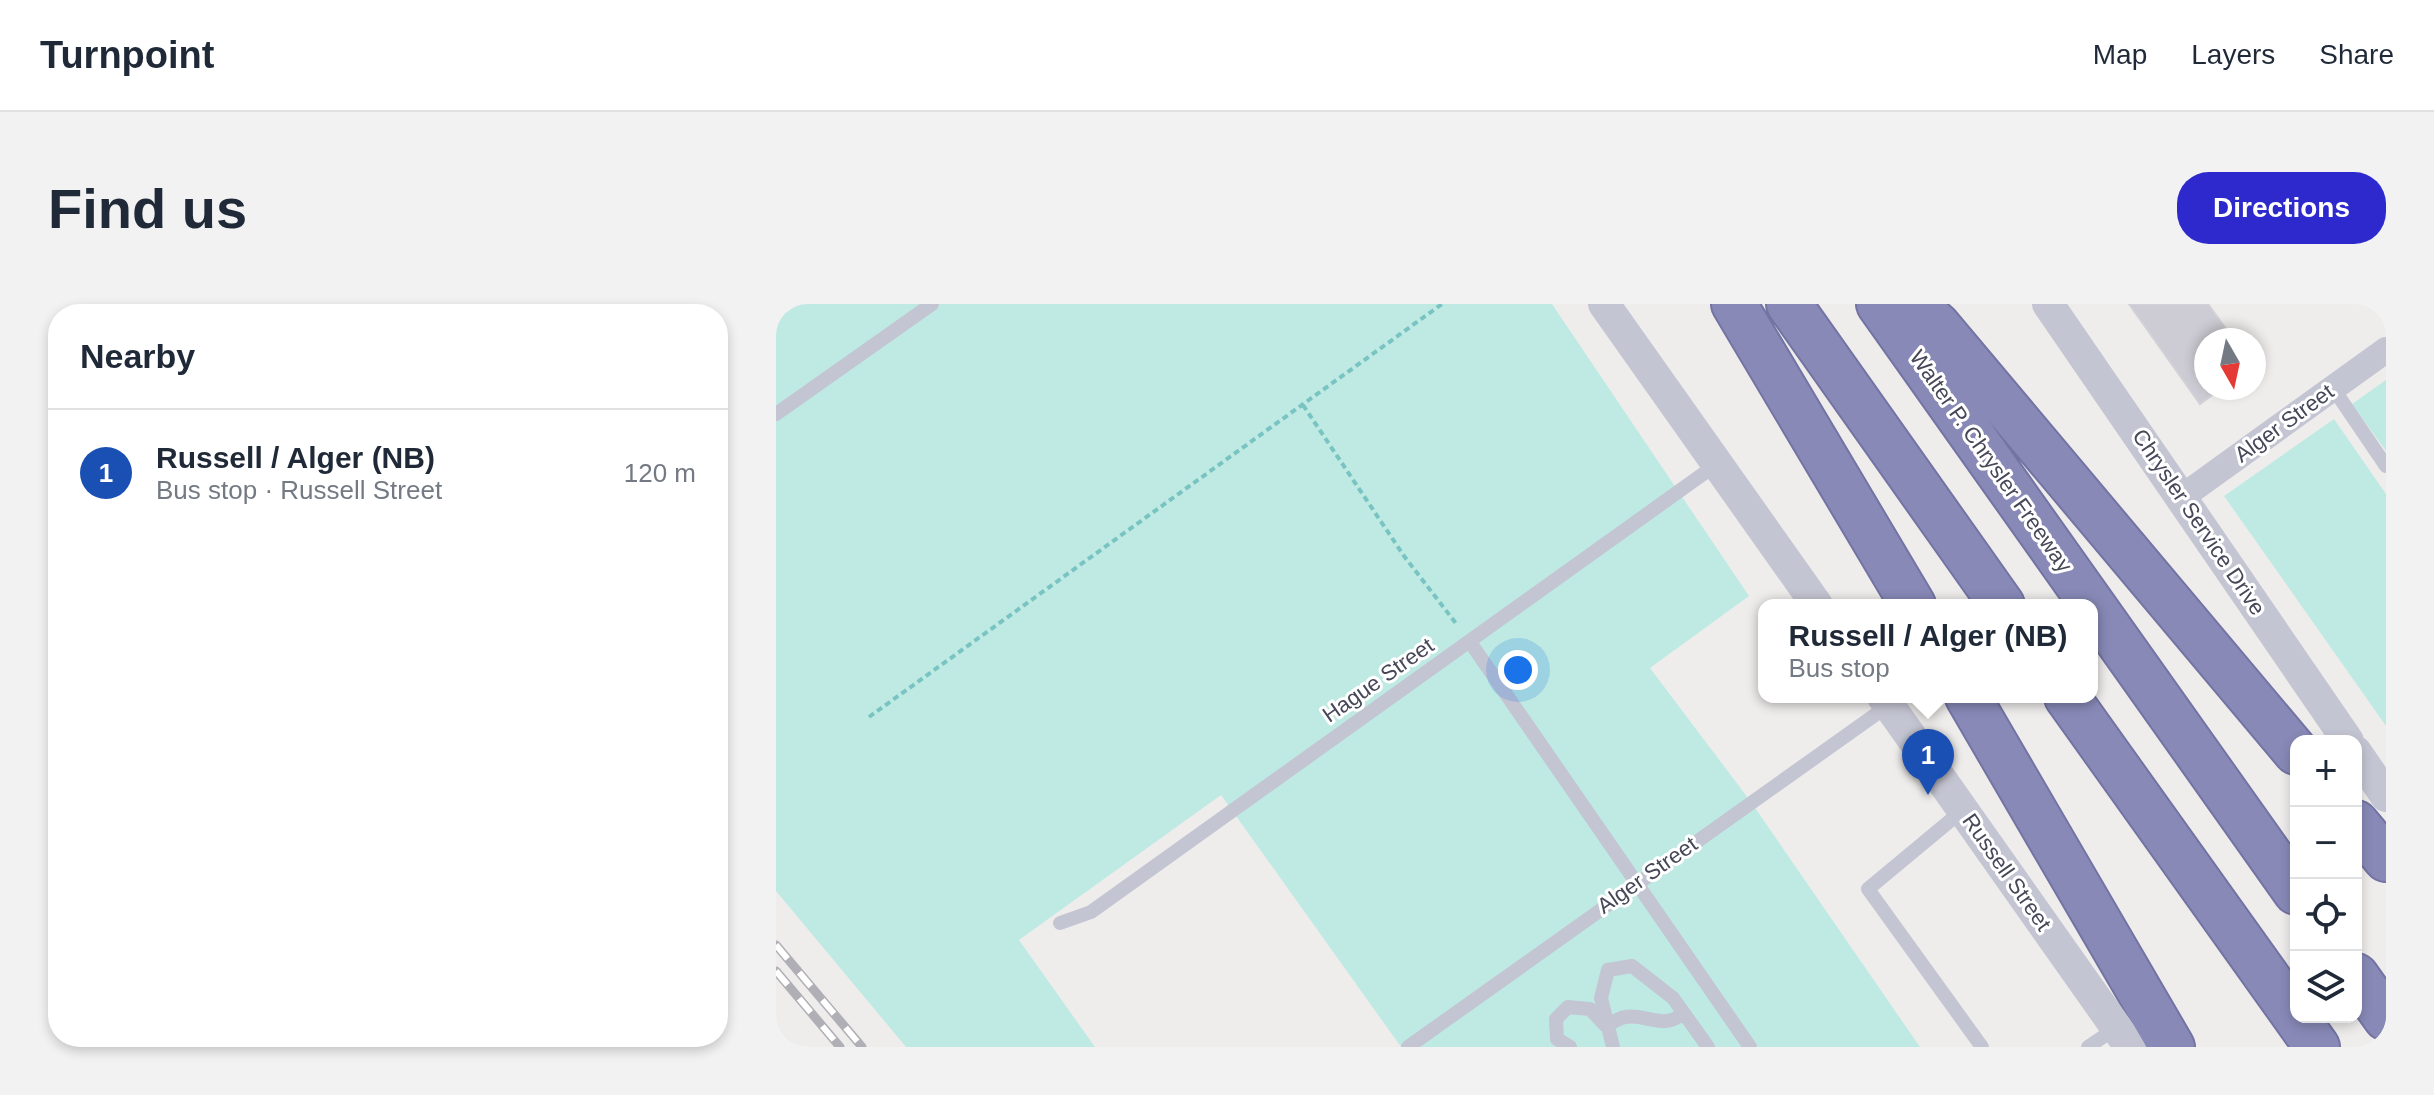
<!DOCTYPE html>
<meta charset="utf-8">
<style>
body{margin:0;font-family:Arial,sans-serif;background:#f2f2f3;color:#1f2937}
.controls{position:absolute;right:24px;bottom:24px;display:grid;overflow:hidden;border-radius:16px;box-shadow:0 4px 12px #0003}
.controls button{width:72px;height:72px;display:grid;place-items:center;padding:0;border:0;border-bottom:2px solid #e0e1e3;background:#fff;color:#1f2937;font:40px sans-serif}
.compass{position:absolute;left:1418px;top:24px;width:72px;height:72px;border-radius:50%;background:#fff;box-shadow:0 4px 12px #0003;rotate:171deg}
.you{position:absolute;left:742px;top:366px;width:28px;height:28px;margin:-20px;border:6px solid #fff;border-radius:50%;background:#1a73e8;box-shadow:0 0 0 12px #1a73e833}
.badge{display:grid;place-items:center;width:52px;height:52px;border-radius:50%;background:#2e29cc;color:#fff;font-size:26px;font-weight:700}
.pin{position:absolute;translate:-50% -66px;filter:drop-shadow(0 2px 4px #0008)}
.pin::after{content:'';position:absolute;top:42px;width:28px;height:24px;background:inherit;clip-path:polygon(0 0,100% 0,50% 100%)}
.popup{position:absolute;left:982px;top:295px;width:340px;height:104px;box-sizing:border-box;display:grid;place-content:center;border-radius:16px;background:#fff;filter:drop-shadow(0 2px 6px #0005);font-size:26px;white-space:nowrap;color:#747a83}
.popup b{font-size:30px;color:#1f2937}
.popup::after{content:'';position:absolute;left:50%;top:100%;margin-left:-16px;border:16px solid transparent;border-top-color:#fff}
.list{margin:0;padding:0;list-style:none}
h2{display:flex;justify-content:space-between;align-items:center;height:104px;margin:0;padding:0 32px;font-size:34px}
h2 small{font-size:26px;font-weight:400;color:#747a83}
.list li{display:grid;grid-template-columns:52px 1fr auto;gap:24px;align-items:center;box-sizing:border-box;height:128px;padding:0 32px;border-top:2px solid #e0e1e3}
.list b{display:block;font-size:30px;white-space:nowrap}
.list p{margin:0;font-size:26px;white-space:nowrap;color:#747a83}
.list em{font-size:26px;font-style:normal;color:#747a83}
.icon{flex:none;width:44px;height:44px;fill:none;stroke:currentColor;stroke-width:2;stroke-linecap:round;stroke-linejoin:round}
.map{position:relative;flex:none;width:1610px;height:743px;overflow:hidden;border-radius:32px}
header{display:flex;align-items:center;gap:48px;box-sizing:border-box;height:112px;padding:0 40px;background:#fff;border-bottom:2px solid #e0e1e3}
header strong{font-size:38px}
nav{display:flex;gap:44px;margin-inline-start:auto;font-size:28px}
.intro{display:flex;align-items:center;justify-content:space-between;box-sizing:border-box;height:192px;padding:0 48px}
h1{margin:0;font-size:56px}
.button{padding:20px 36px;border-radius:32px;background:#2e29cc;color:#fff;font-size:28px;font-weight:700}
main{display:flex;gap:48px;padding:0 48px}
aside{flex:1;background:#fff;border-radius:32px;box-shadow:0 4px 12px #0003}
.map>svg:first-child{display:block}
.green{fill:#beeae3}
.building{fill:#cdccd4;stroke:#d2d1d7;stroke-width:2}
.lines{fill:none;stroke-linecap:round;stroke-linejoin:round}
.motorway-casing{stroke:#7374a3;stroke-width:48}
.path{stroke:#79c4c2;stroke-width:4;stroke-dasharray:6 4;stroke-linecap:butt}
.service{stroke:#c4c5d2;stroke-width:14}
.minor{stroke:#c4c5d2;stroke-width:26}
.tertiary{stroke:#c4c5d2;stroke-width:32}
.motorway{stroke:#8889b7;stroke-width:44}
.rail-casing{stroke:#b0afb6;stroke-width:9}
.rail{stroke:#fff;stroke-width:6;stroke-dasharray:18;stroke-linecap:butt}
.labels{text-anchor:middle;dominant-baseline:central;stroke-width:6;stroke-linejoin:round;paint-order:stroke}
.street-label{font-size:22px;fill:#464758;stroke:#fff}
</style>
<header>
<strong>Turnpoint</strong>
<nav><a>Map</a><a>Layers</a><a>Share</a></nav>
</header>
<div class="intro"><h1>Find us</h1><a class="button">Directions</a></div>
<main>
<aside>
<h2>Nearby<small></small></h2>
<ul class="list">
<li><span class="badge" style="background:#1a4fb4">1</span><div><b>Russell / Alger (NB)</b><p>Bus stop · Russell Street</p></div><em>120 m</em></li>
</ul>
</aside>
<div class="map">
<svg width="1610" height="743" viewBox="0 0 1610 743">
<rect width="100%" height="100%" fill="#efedec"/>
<path class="green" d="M 0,0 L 776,0 L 973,292 L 874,364 L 975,498 L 1144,743 L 625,743 L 445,491 L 243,636 L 319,743 L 130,743 L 0,587 Z
M 1610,76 L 1610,147 L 1576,100 Z
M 1558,115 L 1610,190 L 1610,422 L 1448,192 Z"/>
<path class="building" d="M 1353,0 L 1432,0 L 1458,36 L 1430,36 L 1430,84 L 1446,84 L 1424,100 Z"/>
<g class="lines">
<defs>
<path id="motorway" d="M 958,0 L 1137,301
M 1013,0 L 1226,301
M 1103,0 L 1520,588
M 1137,0 L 1161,21 L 1520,448
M 1192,393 L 1396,743
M 1291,393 L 1541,743
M 1580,519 L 1610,555
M 1580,672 L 1610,714"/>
</defs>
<use href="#motorway" class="motorway-casing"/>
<path class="path" d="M 527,101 L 628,252 L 682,322
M 93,413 L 666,0"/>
<path class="service" d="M 1557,84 L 1610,162
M 0,110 L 156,0
M 694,338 L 974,743
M 1187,506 L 1092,585 L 1206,743
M 284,619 L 315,608 L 941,160
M 830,722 C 836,719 843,714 849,713 C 870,709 888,727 907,709
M 632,743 L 1113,401
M 794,743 L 781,735 L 780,715 L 792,703 L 814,705 L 830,722
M 837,743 L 825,694 L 832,666 L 856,662 L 897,694 L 932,743
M 1312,743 L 1340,724"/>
<path class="minor" d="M 1406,193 L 1610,46"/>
<path class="tertiary" d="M 828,0 L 1041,301
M 1272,0 L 1572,437
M 1107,393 L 1354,743
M 1580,448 L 1610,492"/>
<use href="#motorway" class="motorway"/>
<defs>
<path id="rail" d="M 0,641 L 86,743
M 0,667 L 64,743"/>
</defs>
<use href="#rail" class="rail-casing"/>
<use href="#rail" class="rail"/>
</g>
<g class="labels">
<g class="street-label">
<text transform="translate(1508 119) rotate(-36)">Alger Street</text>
<text transform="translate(1215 157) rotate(55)">Walter P. Chrysler Freeway</text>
<text transform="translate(1423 218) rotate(56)">Chrysler Service Drive</text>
<text transform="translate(602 376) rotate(-35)">Hague Street</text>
<text transform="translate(1231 568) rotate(55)">Russell Street</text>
<text transform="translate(871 571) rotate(-35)">Alger Street</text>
</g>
</g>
</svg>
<div class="controls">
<button>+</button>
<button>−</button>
<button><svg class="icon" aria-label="locate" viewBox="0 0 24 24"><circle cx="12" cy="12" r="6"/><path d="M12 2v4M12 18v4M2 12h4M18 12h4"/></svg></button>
<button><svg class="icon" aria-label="layers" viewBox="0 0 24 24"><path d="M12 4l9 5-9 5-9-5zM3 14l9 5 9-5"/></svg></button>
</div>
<svg class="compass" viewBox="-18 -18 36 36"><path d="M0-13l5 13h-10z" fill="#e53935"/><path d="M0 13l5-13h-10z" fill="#747a83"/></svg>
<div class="you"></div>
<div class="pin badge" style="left:1152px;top:491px;background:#1a4fb4">1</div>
<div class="popup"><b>Russell / Alger (NB)</b>Bus stop</div>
</div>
</main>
